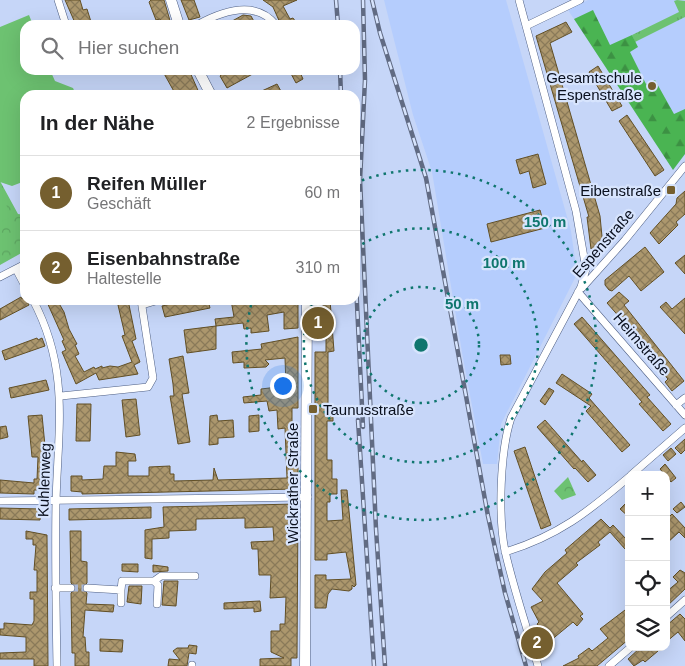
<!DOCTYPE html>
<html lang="de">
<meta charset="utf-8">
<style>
body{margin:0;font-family:Helvetica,sans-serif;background:#f6f6f6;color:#202124}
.controls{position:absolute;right:15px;bottom:15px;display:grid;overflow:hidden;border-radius:10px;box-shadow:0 5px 20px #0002}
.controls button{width:45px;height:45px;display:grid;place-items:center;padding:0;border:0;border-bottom:1px solid #e0e0e0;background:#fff;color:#202124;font:25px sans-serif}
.you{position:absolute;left:282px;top:385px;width:18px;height:18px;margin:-12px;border:4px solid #fff;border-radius:50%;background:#1a73e8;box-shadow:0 0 0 8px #1a73e833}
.badge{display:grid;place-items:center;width:32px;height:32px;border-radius:50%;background:#755f2f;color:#fff;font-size:16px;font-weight:700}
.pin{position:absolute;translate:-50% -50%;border:2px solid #fff;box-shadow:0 1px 5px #0006}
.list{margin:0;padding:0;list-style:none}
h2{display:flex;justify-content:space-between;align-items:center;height:65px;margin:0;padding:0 20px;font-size:21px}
h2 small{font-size:16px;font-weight:400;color:#757577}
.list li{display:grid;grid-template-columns:32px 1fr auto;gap:15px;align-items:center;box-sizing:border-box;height:75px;padding:0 20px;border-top:1px solid #e0e0e0}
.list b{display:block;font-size:19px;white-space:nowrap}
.list p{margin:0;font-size:16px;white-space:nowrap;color:#757577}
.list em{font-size:16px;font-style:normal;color:#757577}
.icon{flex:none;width:28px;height:28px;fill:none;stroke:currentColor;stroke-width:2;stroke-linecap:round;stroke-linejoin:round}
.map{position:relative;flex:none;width:685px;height:666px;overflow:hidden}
.search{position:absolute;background:#fff;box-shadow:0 5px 20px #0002;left:20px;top:20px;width:340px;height:55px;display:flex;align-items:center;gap:12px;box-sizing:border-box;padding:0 18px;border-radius:15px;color:#757577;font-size:19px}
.panel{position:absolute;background:#fff;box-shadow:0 5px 20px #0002;left:20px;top:90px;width:340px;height:215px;border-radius:15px}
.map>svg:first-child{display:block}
.built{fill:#b5cdfd}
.grass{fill:url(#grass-tufts)}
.forest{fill:url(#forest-firs)}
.park{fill:url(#park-crowns)}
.pitch{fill:#6dc271}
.building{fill:url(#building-cross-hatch);stroke:#614f26}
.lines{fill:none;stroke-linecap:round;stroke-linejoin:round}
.minor-tunnel{stroke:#aab8d7;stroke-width:7;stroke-dasharray:7 3.5;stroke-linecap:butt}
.minor-casing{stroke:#4d5e83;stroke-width:8}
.secondary-casing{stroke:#4d5e83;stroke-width:11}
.minor{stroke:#fff;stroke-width:7}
.secondary{stroke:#fff;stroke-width:10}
.rail-casing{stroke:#616b83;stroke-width:4.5}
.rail{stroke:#d7e4fd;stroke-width:2.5;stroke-dasharray:8;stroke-linecap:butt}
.ring{fill:none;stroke:#0f766e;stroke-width:2.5;stroke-dasharray:2.5 5}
.poi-dot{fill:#755f2f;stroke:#d7e4fd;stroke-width:2}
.labels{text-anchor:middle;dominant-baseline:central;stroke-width:4.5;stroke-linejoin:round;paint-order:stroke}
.poi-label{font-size:15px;fill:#090f1d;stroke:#d7e4fd;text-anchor:end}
.street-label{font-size:15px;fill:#090f1d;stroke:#d7e4fd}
.centre{fill:#0f766e;stroke:#d7e4fd;stroke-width:2.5}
.ring-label{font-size:15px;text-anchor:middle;font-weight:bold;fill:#0f766e;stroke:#d7e4fd;stroke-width:4.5;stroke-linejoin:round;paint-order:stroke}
</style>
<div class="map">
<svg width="685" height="666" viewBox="0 0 685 666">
<defs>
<pattern id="grass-tufts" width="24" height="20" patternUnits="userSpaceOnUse" patternTransform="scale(1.25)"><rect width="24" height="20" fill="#6dc271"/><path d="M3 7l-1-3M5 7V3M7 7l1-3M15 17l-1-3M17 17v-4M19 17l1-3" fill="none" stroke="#5da661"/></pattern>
<pattern id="forest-firs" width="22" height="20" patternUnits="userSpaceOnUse" patternTransform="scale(1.25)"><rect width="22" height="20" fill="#4ab452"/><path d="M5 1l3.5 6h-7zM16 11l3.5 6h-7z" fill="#3c9143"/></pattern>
<pattern id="park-crowns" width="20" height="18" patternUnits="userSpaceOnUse" patternTransform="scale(1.25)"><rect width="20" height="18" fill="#6dc271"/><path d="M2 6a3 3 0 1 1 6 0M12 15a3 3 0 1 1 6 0" fill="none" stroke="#5da661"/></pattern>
<pattern id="building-cross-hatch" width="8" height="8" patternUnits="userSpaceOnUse" patternTransform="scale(1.25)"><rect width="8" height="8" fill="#ac976d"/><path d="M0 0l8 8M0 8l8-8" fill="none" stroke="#8a7a59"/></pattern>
</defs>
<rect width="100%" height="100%" fill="#c6d6f8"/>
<path class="built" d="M 384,0 L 506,0 L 571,231 L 577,274 L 501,424 L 497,464 L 483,464 L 463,358 L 432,172 L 413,115 Z
M 588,0 L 685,0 L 685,154 L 673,170 L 568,10 Z"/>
<path class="grass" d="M 677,0 L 685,1 L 685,17 L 635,42 L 632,35 L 679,12 L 674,1 Z"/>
<path class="forest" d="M 593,10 L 610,45 L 632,35 L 638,47 L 630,52 L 646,84 L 655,80 L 674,114 L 685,109 L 685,154 L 673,170 L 574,19 Z"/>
<path class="park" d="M 0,181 L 18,214 L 25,215 L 25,251 L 0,265 Z
M 568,477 L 576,495 L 562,500 L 554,491 Z"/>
<path class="pitch" d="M 29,15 L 33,25 L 25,25 L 25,70 L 50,70 L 55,81 L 73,88 L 76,95 L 25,95 L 25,181 L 12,186 L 0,182 L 0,27 Z
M 0,189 L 11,217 L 0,222 Z"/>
<path class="building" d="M 65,0 L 80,0 L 83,10 L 87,9 L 92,25 L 76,25 Z
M 151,0 L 164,0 L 171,24 L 162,25 L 160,19 L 156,20 L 149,2 Z
M 181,0 L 194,0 L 200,17 L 189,20 Z
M 263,0 L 297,0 L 283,6 L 290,19 L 293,18 L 298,25 L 281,25 L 273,7 Z
M 243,15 L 251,16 L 256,25 L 225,25 Z
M 566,22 L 572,32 L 550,43 L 600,216 L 603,247 L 591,249 L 587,217 L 589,217 L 536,36 Z
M 598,66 L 622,106 L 612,111 L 589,72 Z
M 162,70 L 172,70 L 174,74 L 189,70 L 200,95 L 176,95 Z
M 227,70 L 260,70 L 227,88 L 220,76 Z
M 289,70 L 299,70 L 303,79 L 296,83 Z
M 277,84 L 282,93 L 278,95 L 253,95 Z
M 627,115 L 664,170 L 655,176 L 619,121 Z
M 538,154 L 546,184 L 533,188 L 529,171 L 520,174 L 516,160 Z
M 685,191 L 685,214 L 676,222 L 678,225 L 659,244 L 650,233 L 676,204 L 677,198 Z
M 540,210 L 545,228 L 491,242 L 487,224 Z
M 645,247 L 664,272 L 641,291 L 629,276 L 612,291 L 609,290 L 605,285 L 605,280 Z
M 685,255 L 685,274 L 675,263 Z
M 619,292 L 629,301 L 624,305 L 684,381 L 672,391 L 665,382 L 668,379 L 648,357 L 650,355 L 637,340 L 638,338 L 607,303 Z
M 21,297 L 22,299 L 25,297 L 29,305 L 0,320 L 0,309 Z
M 685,298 L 685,334 L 660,307 L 666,302 L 672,309 Z
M 46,300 L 57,300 L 64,312 L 69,329 L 77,344 L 75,345 L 79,354 L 75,356 L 84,372 L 94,367 L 95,369 L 102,366 L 102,368 L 110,366 L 118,367 L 132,362 L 122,336 L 125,335 L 118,305 L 120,304 L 119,300 L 128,300 L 136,339 L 132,341 L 140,362 L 134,365 L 138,374 L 99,380 L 96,373 L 76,384 L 62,352 L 66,350 L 62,341 L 64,340 Z
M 189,300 L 208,300 L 210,308 L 165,317 L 162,306 Z
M 231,300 L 298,300 L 298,328 L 284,329 L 284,312 L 267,315 L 269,331 L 251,333 L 251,328 L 244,329 L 243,323 L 216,326 L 215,319 L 234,317 Z
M 323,300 L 330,300 L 334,351 L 328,352 L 328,402 L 329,414 L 333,414 L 333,421 L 327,421 L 327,460 L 332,460 L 332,479 L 337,479 L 337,494 L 330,494 L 330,502 L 327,502 L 327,521 L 343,520 L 341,490 L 347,490 L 356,585 L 354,587 L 352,585 L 352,589 L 349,591 L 332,589 L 328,594 L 326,608 L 315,608 L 315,575 L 326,575 L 326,580 L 351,579 L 346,552 L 327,554 L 327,560 L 315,560 L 315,352 L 326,352 L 326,338 L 315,336 L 315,310 L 323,308 Z
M 582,317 L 650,395 L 647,397 L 671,424 L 663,431 L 639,404 L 642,402 L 574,324 Z
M 216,326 L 216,349 L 187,353 L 184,330 Z
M 298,337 L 298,408 L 292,408 L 292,433 L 298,432 L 298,487 L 296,489 L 82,494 L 82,492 L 71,491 L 71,476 L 82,476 L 82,480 L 103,479 L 104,466 L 116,466 L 116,452 L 135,454 L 136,461 L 128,461 L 128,476 L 149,476 L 149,467 L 170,466 L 170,474 L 174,474 L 174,481 L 213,480 L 214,468 L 218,480 L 287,478 L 285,428 L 278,429 L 277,410 L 269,411 L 267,401 L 244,403 L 243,397 L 261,395 L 261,389 L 286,386 L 285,358 L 265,360 L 269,364 L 266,367 L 244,368 L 244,362 L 233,363 L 232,352 L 262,349 L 261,344 Z
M 37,338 L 38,340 L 42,338 L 45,346 L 5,360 L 2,351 Z
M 500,355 L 510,355 L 511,364 L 501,365 Z
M 183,356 L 189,393 L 182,394 L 190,442 L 178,444 L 170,396 L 174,396 L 173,384 L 169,359 Z
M 562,374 L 592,394 L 589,398 L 630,445 L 622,452 L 586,411 L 591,406 L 556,383 Z
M 46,380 L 49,390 L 11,398 L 9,388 Z
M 549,388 L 554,391 L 545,405 L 540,401 Z
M 136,399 L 140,435 L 126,437 L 122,400 Z
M 77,404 L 91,404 L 90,441 L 76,441 Z
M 42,415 L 46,456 L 44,456 L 43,490 L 34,490 L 34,494 L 0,493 L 0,480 L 34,483 L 34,479 L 37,479 L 38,457 L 32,457 L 28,416 Z
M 217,415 L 218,421 L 233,420 L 234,437 L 218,438 L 218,444 L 209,445 L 210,416 Z
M 259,415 L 259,431 L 249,432 L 249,416 Z
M 545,420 L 582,462 L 583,460 L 596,475 L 588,482 L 575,468 L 574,469 L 537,427 Z
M 6,426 L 8,437 L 0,439 L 0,427 Z
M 685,439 L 685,450 L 681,454 L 675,448 Z
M 525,447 L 551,525 L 541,529 L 514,451 Z
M 671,448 L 676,454 L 668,461 L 663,455 Z
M 665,464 L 676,478 L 671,482 L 660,469 Z
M 629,500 L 629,517 L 620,509 Z
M 681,502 L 685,507 L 677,513 L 673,509 Z
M 296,504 L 298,506 L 297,658 L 291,658 L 291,666 L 260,666 L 260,659 L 284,658 L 271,652 L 271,631 L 280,631 L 280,624 L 285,624 L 286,597 L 270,598 L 271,575 L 259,575 L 258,549 L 252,549 L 251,542 L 274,541 L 273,527 L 245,528 L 245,518 L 196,519 L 196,530 L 169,531 L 169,538 L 152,539 L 152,559 L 145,558 L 145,530 L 164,527 L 163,507 Z
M 151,507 L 151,518 L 69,520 L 69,509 Z
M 0,508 L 41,509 L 40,520 L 0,519 Z
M 672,514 L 685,528 L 685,538 L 679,532 L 666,544 L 666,520 Z
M 601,519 L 610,528 L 613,525 L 626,539 L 629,546 L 625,549 L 610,532 L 598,542 L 600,545 L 576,563 L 578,565 L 557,583 L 583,614 L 580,616 L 583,619 L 577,626 L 573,622 L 550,641 L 537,624 L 539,622 L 531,607 L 543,601 L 532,589 L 545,572 L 567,553 L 565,550 Z
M 26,531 L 47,535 L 48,666 L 34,666 L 34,659 L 0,659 L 0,653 L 26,652 L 26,637 L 0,635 L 0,629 L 4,629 L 4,623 L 32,625 L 34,621 L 34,599 L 30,599 L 30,592 L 37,592 L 37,570 L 34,570 L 36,545 L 33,545 L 33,539 L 26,539 Z
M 70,531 L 81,531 L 81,561 L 87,562 L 87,583 L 82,588 L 87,593 L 86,604 L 114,605 L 113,612 L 85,610 L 83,637 L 85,637 L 86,652 L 89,652 L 89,666 L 75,666 L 75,653 L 72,653 L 71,593 L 76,588 L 71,583 Z
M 122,564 L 138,564 L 138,572 L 122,571 Z
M 153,565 L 168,567 L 168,571 L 153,572 Z
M 680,570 L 685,573 L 685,589 L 666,607 L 666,592 L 678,582 L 673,577 Z
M 164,581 L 178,581 L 176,606 L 162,605 Z
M 129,586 L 142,586 L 141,604 L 127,602 Z
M 260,601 L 261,611 L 254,612 L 254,608 L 224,609 L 224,603 Z
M 629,607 L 629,639 L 597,666 L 563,666 L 579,658 L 578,656 L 589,648 L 592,651 L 608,638 L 600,629 Z
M 680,614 L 685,619 L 685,641 L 678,632 L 666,642 L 666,626 Z
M 100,639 L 123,640 L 122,652 L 100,651 Z
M 189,645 L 197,646 L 196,654 L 189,653 L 187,666 L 168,666 L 169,659 L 180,660 L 173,651 L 177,648 L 188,648 Z
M 641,647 L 655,647 L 658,651 L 645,662 L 643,660 L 634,666 L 628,659 Z"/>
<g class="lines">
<path class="minor-tunnel" d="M 71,588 L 87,588"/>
<defs>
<path id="minor" d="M 58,0 L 66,25
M 519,0 L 576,211 L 586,269 L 581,287 L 511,418 C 500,452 498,516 505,551 C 514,590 527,628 538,666
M 197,25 C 224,10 256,0 276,25
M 526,26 L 580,0
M 16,269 L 25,286
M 0,277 L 25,264
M 582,288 L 625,240 L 685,166
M 578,292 L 685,415
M 33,300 C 70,370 58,427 56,502 C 55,556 56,611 57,666
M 142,305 L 159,300
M 61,396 L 148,387 L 153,378 L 141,300
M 676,405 L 685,398
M 631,475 L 685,428
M 0,501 L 308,497
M 505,552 C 558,536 588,512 629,477
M 154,581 L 158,585 L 157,604
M 55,588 L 71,588
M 87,588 L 121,590 L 122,581 L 154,581 L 161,576 L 195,576
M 121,603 L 121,590
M 666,617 L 685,600
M 192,666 L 192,665
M 609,666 L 631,647"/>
<path id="secondary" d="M 171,0 L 179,25
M 198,70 L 211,95
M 305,666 L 307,300"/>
</defs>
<use href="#minor" class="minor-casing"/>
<use href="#secondary" class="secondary-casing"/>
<use href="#minor" class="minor"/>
<use href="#secondary" class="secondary"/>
<defs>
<path id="rail" d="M 336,0 L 338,25
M 363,0 L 365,80 L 360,180 L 376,529 L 385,666
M 372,0 L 380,33 L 426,178 L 488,516 L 505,593 L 526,666
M 340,70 L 341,95
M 355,263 L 363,427
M 358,420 L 374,666"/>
</defs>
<use href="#rail" class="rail-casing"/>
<use href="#rail" class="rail"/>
</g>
<g class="ring">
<circle cx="421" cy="345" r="58"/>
<path d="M356 248A117 117 0 1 1 313 300"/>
<path d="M355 183A175 175 0 1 1 252 301"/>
</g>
<g class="poi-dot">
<circle cx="652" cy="86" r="5"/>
<rect x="666" y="185" width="10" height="10" rx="2.5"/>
<rect x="308" y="404" width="10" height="10" rx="2.5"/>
</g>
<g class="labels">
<g class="poi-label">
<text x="642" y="77">Gesamtschule<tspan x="642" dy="17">Espenstraße</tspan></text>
<text x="661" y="190">Eibenstraße</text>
<text x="323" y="409" text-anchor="start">Taunusstraße</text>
</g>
<g class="street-label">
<text transform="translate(603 243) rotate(-49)">Espenstraße</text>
<text transform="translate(642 344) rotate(49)">Heimstraße</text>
<text transform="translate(44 480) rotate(-88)">Kuhlenweg</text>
<text transform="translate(292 483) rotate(-90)">Wickrather Straße</text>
</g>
</g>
<circle cx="421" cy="345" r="8" class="centre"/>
<g class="ring-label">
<text x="545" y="227">150 m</text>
<text x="504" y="268">100 m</text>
<text x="462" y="309">50 m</text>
</g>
</svg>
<div class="controls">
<button>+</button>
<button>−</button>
<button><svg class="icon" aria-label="locate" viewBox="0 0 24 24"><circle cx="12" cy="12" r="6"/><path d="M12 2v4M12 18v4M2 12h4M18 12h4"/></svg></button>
<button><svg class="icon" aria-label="layers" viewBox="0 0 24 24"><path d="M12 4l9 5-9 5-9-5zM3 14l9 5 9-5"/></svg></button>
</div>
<div class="you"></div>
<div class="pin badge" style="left:318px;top:323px">1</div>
<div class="pin badge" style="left:537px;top:643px">2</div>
<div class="search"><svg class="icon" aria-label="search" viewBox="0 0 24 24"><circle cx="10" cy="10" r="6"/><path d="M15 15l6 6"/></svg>Hier suchen</div>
<section class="panel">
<h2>In der Nähe<small>2 Ergebnisse</small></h2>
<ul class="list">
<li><span class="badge">1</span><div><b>Reifen Müller</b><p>Geschäft</p></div><em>60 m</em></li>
<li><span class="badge">2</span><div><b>Eisenbahnstraße</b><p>Haltestelle</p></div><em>310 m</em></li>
</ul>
</section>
</div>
